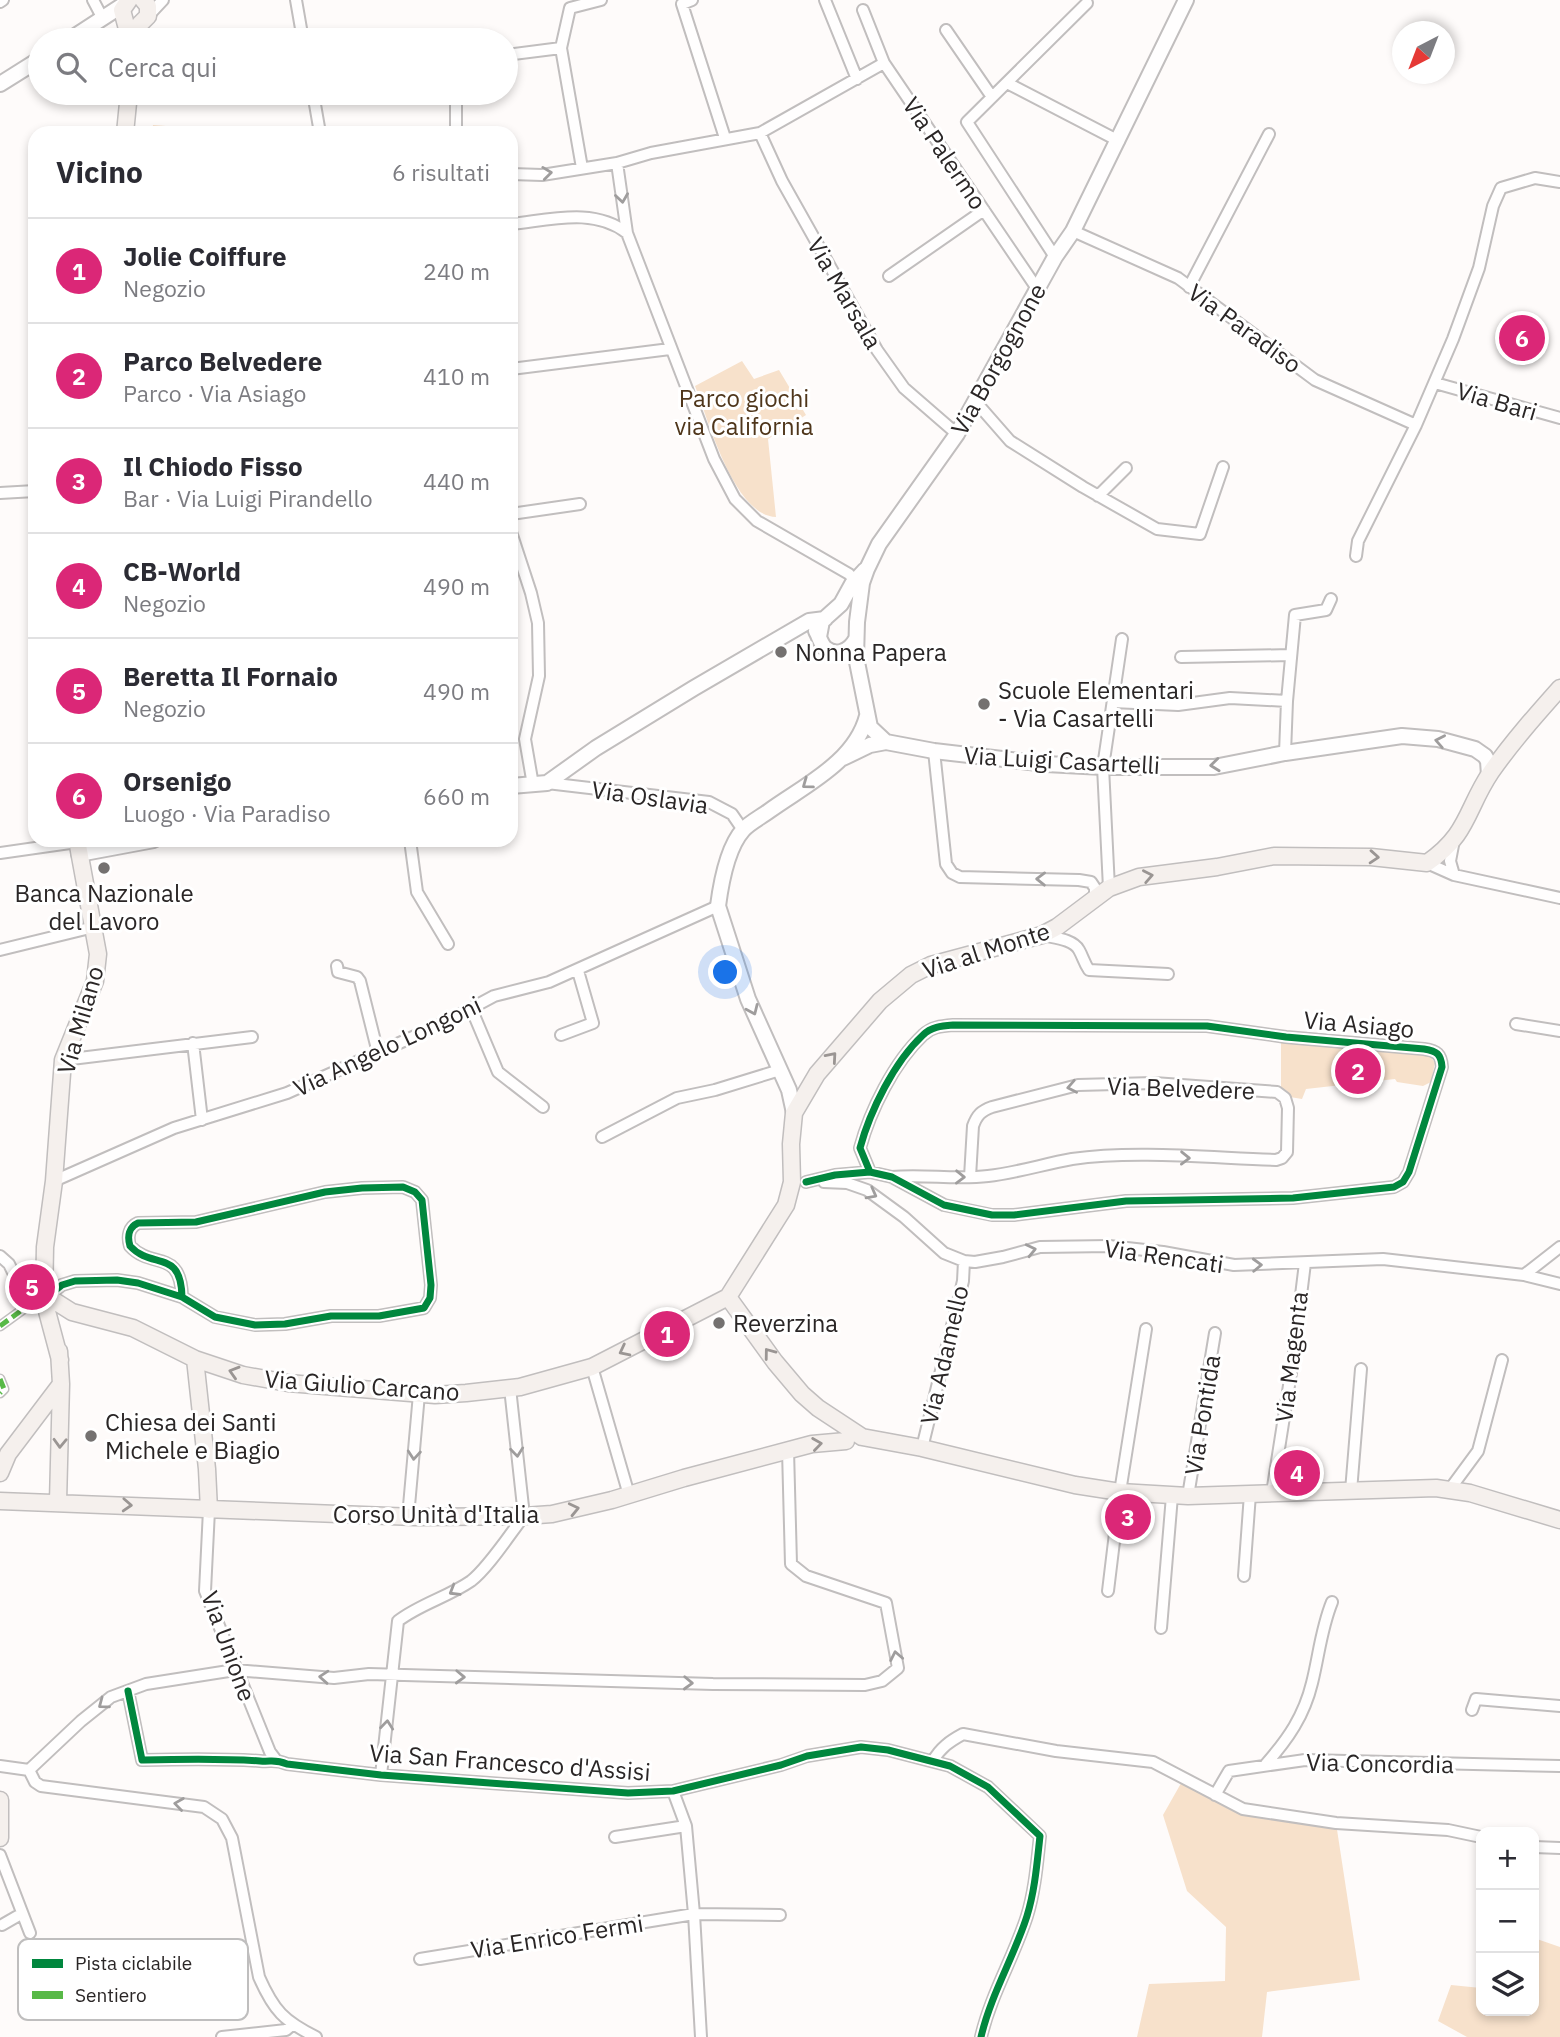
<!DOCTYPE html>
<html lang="it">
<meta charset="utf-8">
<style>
body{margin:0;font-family:"IBM Plex Sans",sans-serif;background:#f7f7f7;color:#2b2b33}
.controls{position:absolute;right:21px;bottom:21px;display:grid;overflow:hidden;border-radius:14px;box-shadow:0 4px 10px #0003}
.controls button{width:63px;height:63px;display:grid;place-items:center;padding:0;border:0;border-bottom:2px solid #e1e1e2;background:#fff;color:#2b2b33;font:35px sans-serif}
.compass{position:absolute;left:1392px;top:21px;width:63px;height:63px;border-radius:50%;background:#fff;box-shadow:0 4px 10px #0003;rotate:222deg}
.you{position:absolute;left:726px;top:973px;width:24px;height:24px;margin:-18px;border:5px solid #fff;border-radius:50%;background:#1a73e8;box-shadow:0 0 0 10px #1a73e833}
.badge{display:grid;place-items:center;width:46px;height:46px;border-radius:50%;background:#db2777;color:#fff;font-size:23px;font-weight:700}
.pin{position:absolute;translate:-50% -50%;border:4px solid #fff;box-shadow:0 2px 7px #0006}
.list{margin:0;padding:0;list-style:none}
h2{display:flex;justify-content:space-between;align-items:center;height:91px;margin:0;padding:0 28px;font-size:30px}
h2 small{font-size:23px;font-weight:400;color:#7c7c81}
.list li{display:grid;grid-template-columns:46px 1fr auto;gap:21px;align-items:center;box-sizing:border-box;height:105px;padding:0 28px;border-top:2px solid #e1e1e2}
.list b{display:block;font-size:26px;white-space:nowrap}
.list p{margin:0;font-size:23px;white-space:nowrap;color:#7c7c81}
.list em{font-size:23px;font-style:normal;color:#7c7c81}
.icon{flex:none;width:38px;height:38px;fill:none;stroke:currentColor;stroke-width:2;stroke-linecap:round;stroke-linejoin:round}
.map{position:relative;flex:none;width:1560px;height:2037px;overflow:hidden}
.search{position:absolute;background:#fff;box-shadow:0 4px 10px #0003;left:28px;top:28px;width:490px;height:77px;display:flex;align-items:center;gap:18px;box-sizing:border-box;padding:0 24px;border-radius:38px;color:#7c7c81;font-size:26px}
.panel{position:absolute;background:#fff;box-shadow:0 4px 10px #0003;left:28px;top:126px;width:490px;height:721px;border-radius:21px}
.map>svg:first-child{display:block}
.green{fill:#f7e1cb}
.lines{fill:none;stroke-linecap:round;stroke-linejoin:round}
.pedestrian-casing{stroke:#c1bebe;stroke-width:11}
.minor-casing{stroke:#c1bebe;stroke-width:14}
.tertiary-casing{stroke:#c1bebe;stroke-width:18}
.secondary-casing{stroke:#c1bebe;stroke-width:19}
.pedestrian{stroke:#fffefe;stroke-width:8}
.minor{stroke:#fffefe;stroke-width:10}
.tertiary{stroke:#fffefe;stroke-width:14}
.secondary{stroke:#f5f0ed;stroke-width:16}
.quiet{stroke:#58b947;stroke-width:5;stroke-dasharray:10 5;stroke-linecap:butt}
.cycleway-casing{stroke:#fff;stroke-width:11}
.cycleway{stroke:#00873e;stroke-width:7}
.oneway{stroke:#9f9d9d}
.oneway2{stroke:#9a9593}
.poi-dot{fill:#747170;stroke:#fff;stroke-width:2.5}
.labels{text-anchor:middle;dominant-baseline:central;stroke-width:6;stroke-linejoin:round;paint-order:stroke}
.street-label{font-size:24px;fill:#2a2626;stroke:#fff}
.park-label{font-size:24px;fill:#4f361b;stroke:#fff}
.poi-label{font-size:24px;fill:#2a2626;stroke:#fff;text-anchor:start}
.key{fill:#fff;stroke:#bfbebe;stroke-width:2}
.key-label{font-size:19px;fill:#2a2626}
</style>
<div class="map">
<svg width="1560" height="2037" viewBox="0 0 1560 2037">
<rect width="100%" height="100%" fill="#fefbfa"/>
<path class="green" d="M 153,125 L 255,133 L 152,133 Z
M 742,361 L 754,379 L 779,370 L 806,415 L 768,439 L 776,517 C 734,516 708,419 695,386 Z
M 1281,1042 L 1430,1055 L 1435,1063 L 1431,1082 L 1423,1086 L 1397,1082 L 1395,1079 L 1306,1089 L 1302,1099 L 1290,1097 L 1287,1091 L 1281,1089 Z
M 1184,1778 L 1243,1809 L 1336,1823 L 1360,1980 L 1267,1992 L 1262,2037 L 1137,2037 L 1149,1984 L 1225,1981 L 1226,1927 L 1187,1891 L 1163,1815 Z
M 1534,1938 L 1560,1947 L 1560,2037 L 1467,2037 L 1438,2021 L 1451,1985 L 1481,1988 L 1481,2011 L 1534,2011 Z"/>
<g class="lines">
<defs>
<path id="pedestrian" d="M 0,1326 L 29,1305 L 44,1300
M 0,1379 L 4,1389 L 0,1393"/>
<path id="minor" d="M 93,0 L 103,19
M 296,0 L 303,40
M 692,0 L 682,4 L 725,138
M 825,0 L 857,79
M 0,2 L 3,0
M 863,10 L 884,63 L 1038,290
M 148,16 L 163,0
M 946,30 L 992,97
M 506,55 L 561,48
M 1007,83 L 1119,141
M 313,93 L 320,133
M 456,93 L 456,133
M 760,133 L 782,181 L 877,350 L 904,388 L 957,434
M 617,163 L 627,233
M 582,168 L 561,48 L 570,8 L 601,0
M 511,174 L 542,175 L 617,163 L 651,153 L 760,133 L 884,63
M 511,224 C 550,220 594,207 627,233 L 714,459 L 735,499 L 757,521 L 849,574 L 859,585
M 1073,231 L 1178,278 L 1315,380 L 1416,425
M 1055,257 L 967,122 L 1087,3
M 889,276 L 984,210
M 1189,287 L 1269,134
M 511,369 L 670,349
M 1435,383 L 1560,418
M 975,401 L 1010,441 L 1083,487 L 1157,529 L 1200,534 L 1223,467
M 0,493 L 35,491
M 1098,496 L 1126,468
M 511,514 L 580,504
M 511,532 L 531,593 L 538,623 L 539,676 L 525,739 L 533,785
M 1356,556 L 1358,541 L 1416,425 L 1453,339 L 1479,268 L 1493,206 L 1501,188 L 1535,178 L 1560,182
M 1181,657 L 1291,655
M 1113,702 L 1178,705 L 1230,698 L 1287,701
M 934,751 L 946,864 L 952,873 L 960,877 L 1079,880 L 1091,882 L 1095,888 L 1095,899
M 1285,753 L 1287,701 L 1295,615 L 1326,610 L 1331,599
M 547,783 L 709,802 L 732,814 L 743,830
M 410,840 L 417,892 L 448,944
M 0,853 L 77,842
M 1427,863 L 1454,875 L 1560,898
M 1454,875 L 1450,861 L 1454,840
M 1109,888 L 1103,767 L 1122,639
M 1042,935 C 1054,938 1073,939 1079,950 C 1083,957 1084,963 1089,970 L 1168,974
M 0,950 L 94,927
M 337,966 L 338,972 L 357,977 L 360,981 L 378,1053
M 471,1008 L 498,1072 L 543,1107
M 1516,1024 L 1560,1031
M 561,1035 L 593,1023 L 578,971
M 193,1043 L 202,1120
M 63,1060 L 252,1037
M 602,1137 L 677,1098 L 715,1090 L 780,1070
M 892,1177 C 924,1174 956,1180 988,1176 C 1016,1173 1044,1164 1072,1159 C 1135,1150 1212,1158 1276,1160 L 1282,1158 L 1287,1152 L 1288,1108 L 1285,1098 L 1277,1092 L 1154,1083 L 1078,1085 L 992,1107 C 981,1111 977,1115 973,1126 L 970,1177
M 54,1181 L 174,1128 L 287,1093 L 442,1024 L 494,996 L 549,982 L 718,906
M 806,1182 L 835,1175 L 870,1172 L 892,1177 L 944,1205 L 992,1215 L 1014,1215 L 1126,1201 L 1293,1198 L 1394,1187 L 1403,1182 L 1409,1172 L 1442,1067 C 1441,1054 1437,1051 1424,1049 L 1286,1037 L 1207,1026 L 953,1025 C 941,1026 931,1027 923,1035 C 894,1062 870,1111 860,1148 L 870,1172
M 824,1182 L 847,1183 L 867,1190 L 904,1217 L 944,1253 L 964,1261 L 975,1262 L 1003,1257 L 1040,1247 L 1109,1246 L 1163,1252 L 1234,1265 L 1383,1259 L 1524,1275 L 1560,1284
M 0,1256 L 9,1264 L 29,1305
M 1524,1275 L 1560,1247
M 49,1295 L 62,1285 L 75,1281 L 117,1280 L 138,1283 L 182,1297 L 215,1317 L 255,1325 L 285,1324 L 331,1316 L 379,1316 L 424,1308 L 430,1298 L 431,1285 L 422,1200 L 415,1192 L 403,1187 L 362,1188 L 325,1192 L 196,1222 L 138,1223 C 129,1227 127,1236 130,1246 C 152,1270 181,1248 182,1297
M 592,1367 L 629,1495
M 922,1448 L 963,1281 L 964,1261
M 1450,1489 L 1478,1451 L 1502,1360
M 1351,1491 L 1361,1369
M 1272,1493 L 1293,1360 L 1305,1263
M 1188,1496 L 1215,1333
M 209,1510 L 205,1591 L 270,1752 L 276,1760
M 408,1517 L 419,1394
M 1244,1576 L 1250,1494
M 1108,1591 L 1120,1492 L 1146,1329
M 1161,1628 L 1172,1496
M 128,1691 L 142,1760 C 182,1759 220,1758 260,1761 C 272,1762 275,1759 287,1764 L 381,1775 L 628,1793 L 673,1791 L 781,1765 L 807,1756 L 861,1747 L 888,1750 L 950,1766 L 988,1787 L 1040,1836 C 1037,1863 1035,1890 1027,1916 C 1014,1957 991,1994 981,2037
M 1472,1710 L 1476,1699 L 1560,1706
M 933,1761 C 940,1748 950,1741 963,1734 L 1056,1751 L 1153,1762 L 1243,1809 L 1336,1823 L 1448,1830 L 1481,1837
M 1266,1764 C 1288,1739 1304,1716 1312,1683 C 1319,1655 1321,1629 1332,1602
M 0,1766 L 29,1770
M 29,1770 L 81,1721 L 111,1697 L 146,1684 L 235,1670 L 334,1678 L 369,1674 L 713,1684 L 865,1685 L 882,1681 L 898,1668 L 886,1603 L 806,1576 L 791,1564 L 788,1450
M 29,1770 L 35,1782 L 41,1786 L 204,1807 L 222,1819 L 232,1838 L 259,1977 C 274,2011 284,2021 316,2037
M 381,1775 L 398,1621 C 420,1604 448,1597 471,1581 C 488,1568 510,1534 524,1516 L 510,1388
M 673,1791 L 686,1826 L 694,1914 L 701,2037
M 1215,1795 L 1229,1771 L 1305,1760 L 1560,1766
M 615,1837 L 686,1826
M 1534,1847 L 1560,1848
M 0,1855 L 30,1933
M 2,1925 L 21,1914
M 420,1959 L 694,1914 L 780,1915
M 222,2037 L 286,2030 L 292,2025"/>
<path id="tertiary" d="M 69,40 L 126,3
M 0,84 L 40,59
M 816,631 C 819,636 821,644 825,648 C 837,658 850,650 856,639
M 819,637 L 822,621 L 841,604 L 852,584 L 865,570
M 886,742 L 870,727 L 856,657 L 857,622 L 862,583 L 867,569 L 879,544 L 957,434 L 1055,257 L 1073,231 L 1186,0
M 843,758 L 870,745 L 886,742 L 934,751 L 1046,764 L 1103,767 L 1214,767 L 1285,753 L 1402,736 L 1438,739 L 1475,749 L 1485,756 L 1488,761 L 1489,775
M 511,786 L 547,783 L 596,748 L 694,688 L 809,621 L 825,619
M 79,854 L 154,840
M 794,1113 L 789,1090 L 748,999 L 718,906 C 721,883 727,848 743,830 C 749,823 761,817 769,811 C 805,785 855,762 867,716"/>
<path id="secondary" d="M 129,0 L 122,10 L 130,40
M 135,40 L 140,24 L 148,16 L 148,6 L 143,0
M 125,133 L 129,93
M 44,1284 L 53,1300 L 72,1312 L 133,1328 L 195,1359 L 243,1375 L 288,1383 L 435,1395 L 466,1393 L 520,1387 L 592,1367 L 728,1297 L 786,1205 L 792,1182 L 791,1144 L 794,1113 L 817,1074 L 880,1001 L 911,975 L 931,965 L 1042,935 L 1057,927 L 1109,888 L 1139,877 L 1217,867 L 1274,856 L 1371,857 L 1427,863 C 1469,834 1466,809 1491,772 C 1512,742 1536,715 1560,688
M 728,1297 L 775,1362 L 802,1394 L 818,1408 L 862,1437 L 922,1448 L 1075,1485 L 1120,1492 L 1188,1496 L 1436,1488 L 1470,1493 L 1560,1520
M 195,1359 L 207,1469 L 209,1510
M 60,1360 L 44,1300 L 45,1247 L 54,1181 L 63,1060 L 95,981 L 98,954 L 77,840
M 0,1473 L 8,1454 L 61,1384
M 0,1501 L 415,1517 L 524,1516 L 552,1514 L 612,1500 L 684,1478 L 812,1444 L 846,1441
M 58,1502 L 61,1384 L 59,1351
M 0,1800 L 0,1838"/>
</defs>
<use href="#pedestrian" class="pedestrian-casing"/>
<use href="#minor" class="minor-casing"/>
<use href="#tertiary" class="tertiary-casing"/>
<use href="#secondary" class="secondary-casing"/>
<use href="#pedestrian" class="pedestrian"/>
<use href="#minor" class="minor"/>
<use href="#tertiary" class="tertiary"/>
<use href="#secondary" class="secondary"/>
<path class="quiet" d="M 0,1326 L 29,1305 L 44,1300
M 0,1379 L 4,1389 L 0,1393"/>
<defs>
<path id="cycleway" d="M 806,1182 L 835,1175 L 870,1172 L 892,1177 L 944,1205 L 992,1215 L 1014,1215 L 1126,1201 L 1293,1198 L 1394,1187 L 1403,1182 L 1409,1172 L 1442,1067 C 1441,1054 1437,1051 1424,1049 L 1286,1037 L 1207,1026 L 953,1025 C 941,1026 931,1027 923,1035 C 894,1062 870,1111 860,1148 L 870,1172
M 49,1295 L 62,1285 L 75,1281 L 117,1280 L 138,1283 L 182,1297 L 215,1317 L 255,1325 L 285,1324 L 331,1316 L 379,1316 L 424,1308 L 430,1298 L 431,1285 L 422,1200 L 415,1192 L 403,1187 L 362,1188 L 325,1192 L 196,1222 L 138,1223 C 129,1227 127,1236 130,1246 C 152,1270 181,1248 182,1297
M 128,1691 L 142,1760 C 182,1759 220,1758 260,1761 C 272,1762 275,1759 287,1764 L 381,1775 L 628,1793 L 673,1791 L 781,1765 L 807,1756 L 861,1747 L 888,1750 L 950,1766 L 988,1787 L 1040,1836 C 1037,1863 1035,1890 1027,1916 C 1014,1957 991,1994 981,2037"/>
</defs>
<use href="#cycleway" class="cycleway-casing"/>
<use href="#cycleway" class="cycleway"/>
</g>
<defs><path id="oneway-chevron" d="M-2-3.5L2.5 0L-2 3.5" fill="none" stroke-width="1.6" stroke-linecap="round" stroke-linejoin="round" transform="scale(1.75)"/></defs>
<g class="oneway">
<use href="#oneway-chevron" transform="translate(547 173) rotate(-7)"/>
<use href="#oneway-chevron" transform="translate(622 198) rotate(82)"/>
<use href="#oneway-chevron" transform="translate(1440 741) rotate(-169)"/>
<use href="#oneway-chevron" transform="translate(1215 765) rotate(174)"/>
<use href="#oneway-chevron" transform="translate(807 784) rotate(144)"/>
<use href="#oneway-chevron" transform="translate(1041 879) rotate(-179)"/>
<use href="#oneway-chevron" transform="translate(753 1010) rotate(66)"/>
<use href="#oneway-chevron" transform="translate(1072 1087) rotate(169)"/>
<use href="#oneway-chevron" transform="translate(1185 1158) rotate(1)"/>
<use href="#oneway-chevron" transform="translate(960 1177) rotate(1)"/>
<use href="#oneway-chevron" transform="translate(872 1194) rotate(28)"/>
<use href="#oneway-chevron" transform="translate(1031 1250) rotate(-13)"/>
<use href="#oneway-chevron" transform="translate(1257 1265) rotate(-2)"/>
<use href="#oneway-chevron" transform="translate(517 1452) rotate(84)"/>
<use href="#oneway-chevron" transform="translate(414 1455) rotate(95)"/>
<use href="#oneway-chevron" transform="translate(454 1591) rotate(149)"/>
<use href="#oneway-chevron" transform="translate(896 1656) rotate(-101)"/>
<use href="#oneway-chevron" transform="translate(324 1677) rotate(-176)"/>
<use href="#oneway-chevron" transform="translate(460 1677) rotate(2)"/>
<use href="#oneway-chevron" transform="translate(688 1683) rotate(2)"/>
<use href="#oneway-chevron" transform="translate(103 1704) rotate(143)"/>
<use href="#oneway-chevron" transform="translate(387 1725) rotate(-84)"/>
<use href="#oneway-chevron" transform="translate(179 1804) rotate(-172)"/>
</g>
<g class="oneway2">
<use href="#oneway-chevron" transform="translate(1374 857) rotate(4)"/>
<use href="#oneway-chevron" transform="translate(1148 876) rotate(-11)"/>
<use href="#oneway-chevron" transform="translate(832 1057) rotate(-49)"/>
<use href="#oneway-chevron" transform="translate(624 1351) rotate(153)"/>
<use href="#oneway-chevron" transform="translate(769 1353) rotate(-127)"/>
<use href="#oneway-chevron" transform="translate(234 1372) rotate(-163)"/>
<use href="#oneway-chevron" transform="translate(60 1443) rotate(92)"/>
<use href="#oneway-chevron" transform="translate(817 1444) rotate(-8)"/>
<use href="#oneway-chevron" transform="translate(127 1505) rotate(3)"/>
<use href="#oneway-chevron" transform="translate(574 1509) rotate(-13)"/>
</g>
<g class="poi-dot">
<circle cx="781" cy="652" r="7"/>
<circle cx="984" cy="704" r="7"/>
<circle cx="104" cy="868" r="7"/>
<circle cx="719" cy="1323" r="7"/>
<circle cx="91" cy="1436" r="7"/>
</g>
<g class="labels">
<g class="street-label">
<text transform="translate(945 153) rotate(56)">Via Palermo</text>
<text transform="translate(845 293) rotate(60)">Via Marsala</text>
<text transform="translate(1245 328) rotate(36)">Via Paradiso</text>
<text transform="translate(998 359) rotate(-61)">Via Borgognone</text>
<text transform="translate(1497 401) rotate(16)">Via Bari</text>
<text transform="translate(1062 760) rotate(3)">Via Luigi Casartelli</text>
<text transform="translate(650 797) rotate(8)">Via Oslavia</text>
<text transform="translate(986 950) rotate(-18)">Via al Monte</text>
<text transform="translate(80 1020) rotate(-74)">Via Milano</text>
<text transform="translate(1359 1024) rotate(5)">Via Asiago</text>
<text transform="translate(387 1046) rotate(-25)">Via Angelo Longoni</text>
<text transform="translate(1181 1088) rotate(2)">Via Belvedere</text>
<text transform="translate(1164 1256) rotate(8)">Via Rencati</text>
<text transform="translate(944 1355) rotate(-77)">Via Adamello</text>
<text transform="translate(1291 1357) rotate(-83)">Via Magenta</text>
<text transform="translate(362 1385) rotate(4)">Via Giulio Carcano</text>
<text transform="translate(1202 1415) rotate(-81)">Via Pontida</text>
<text x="436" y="1514">Corso Unità d'Italia</text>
<text transform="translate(229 1646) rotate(70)">Via Unione</text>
<text transform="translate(510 1762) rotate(4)">Via San Francesco d'Assisi</text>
<text transform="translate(1380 1763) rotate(1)">Via Concordia</text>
<text transform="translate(557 1936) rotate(-9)">Via Enrico Fermi</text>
</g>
<g class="park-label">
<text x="744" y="398">Parco giochi<tspan x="744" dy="28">via California</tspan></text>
</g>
<g class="poi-label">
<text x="795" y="652">Nonna Papera</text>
<text x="998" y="690">Scuole Elementari<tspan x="998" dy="28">- Via Casartelli</tspan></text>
<text x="104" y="893" text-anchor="middle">Banca Nazionale<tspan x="104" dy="28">del Lavoro</tspan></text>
<text x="733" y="1323">Reverzina</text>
<text x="105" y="1422">Chiesa dei Santi<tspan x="105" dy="28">Michele e Biagio</tspan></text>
</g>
</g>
<rect x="18" y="1939" width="230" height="81" rx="10" class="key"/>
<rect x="32" y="1959" width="31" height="9" fill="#00873e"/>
<rect x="32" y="1991" width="31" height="8" fill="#58b947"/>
<g class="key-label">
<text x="75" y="1970">Pista ciclabile</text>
<text x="75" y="2002">Sentiero</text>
</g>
</svg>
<div class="controls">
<button>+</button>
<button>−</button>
<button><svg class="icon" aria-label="layers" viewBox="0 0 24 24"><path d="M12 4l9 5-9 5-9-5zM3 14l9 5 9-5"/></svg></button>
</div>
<svg class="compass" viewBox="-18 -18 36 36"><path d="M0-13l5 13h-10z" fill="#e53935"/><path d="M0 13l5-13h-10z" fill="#7c7c81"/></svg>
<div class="you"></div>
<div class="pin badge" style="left:667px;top:1334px">1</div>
<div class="pin badge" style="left:1358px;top:1071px">2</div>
<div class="pin badge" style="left:1128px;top:1517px">3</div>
<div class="pin badge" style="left:1297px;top:1473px">4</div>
<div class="pin badge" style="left:32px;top:1287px">5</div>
<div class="pin badge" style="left:1522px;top:338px">6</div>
<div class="search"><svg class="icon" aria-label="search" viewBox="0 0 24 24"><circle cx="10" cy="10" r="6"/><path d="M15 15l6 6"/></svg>Cerca qui</div>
<section class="panel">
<h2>Vicino<small>6 risultati</small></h2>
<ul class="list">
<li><span class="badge">1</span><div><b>Jolie Coiffure</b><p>Negozio</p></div><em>240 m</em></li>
<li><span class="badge">2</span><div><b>Parco Belvedere</b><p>Parco · Via Asiago</p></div><em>410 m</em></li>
<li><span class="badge">3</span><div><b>Il Chiodo Fisso</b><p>Bar · Via Luigi Pirandello</p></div><em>440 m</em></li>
<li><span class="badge">4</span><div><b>CB-World</b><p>Negozio</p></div><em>490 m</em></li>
<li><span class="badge">5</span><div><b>Beretta Il Fornaio</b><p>Negozio</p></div><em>490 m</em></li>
<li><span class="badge">6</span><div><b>Orsenigo</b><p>Luogo · Via Paradiso</p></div><em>660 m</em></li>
</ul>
</section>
</div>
